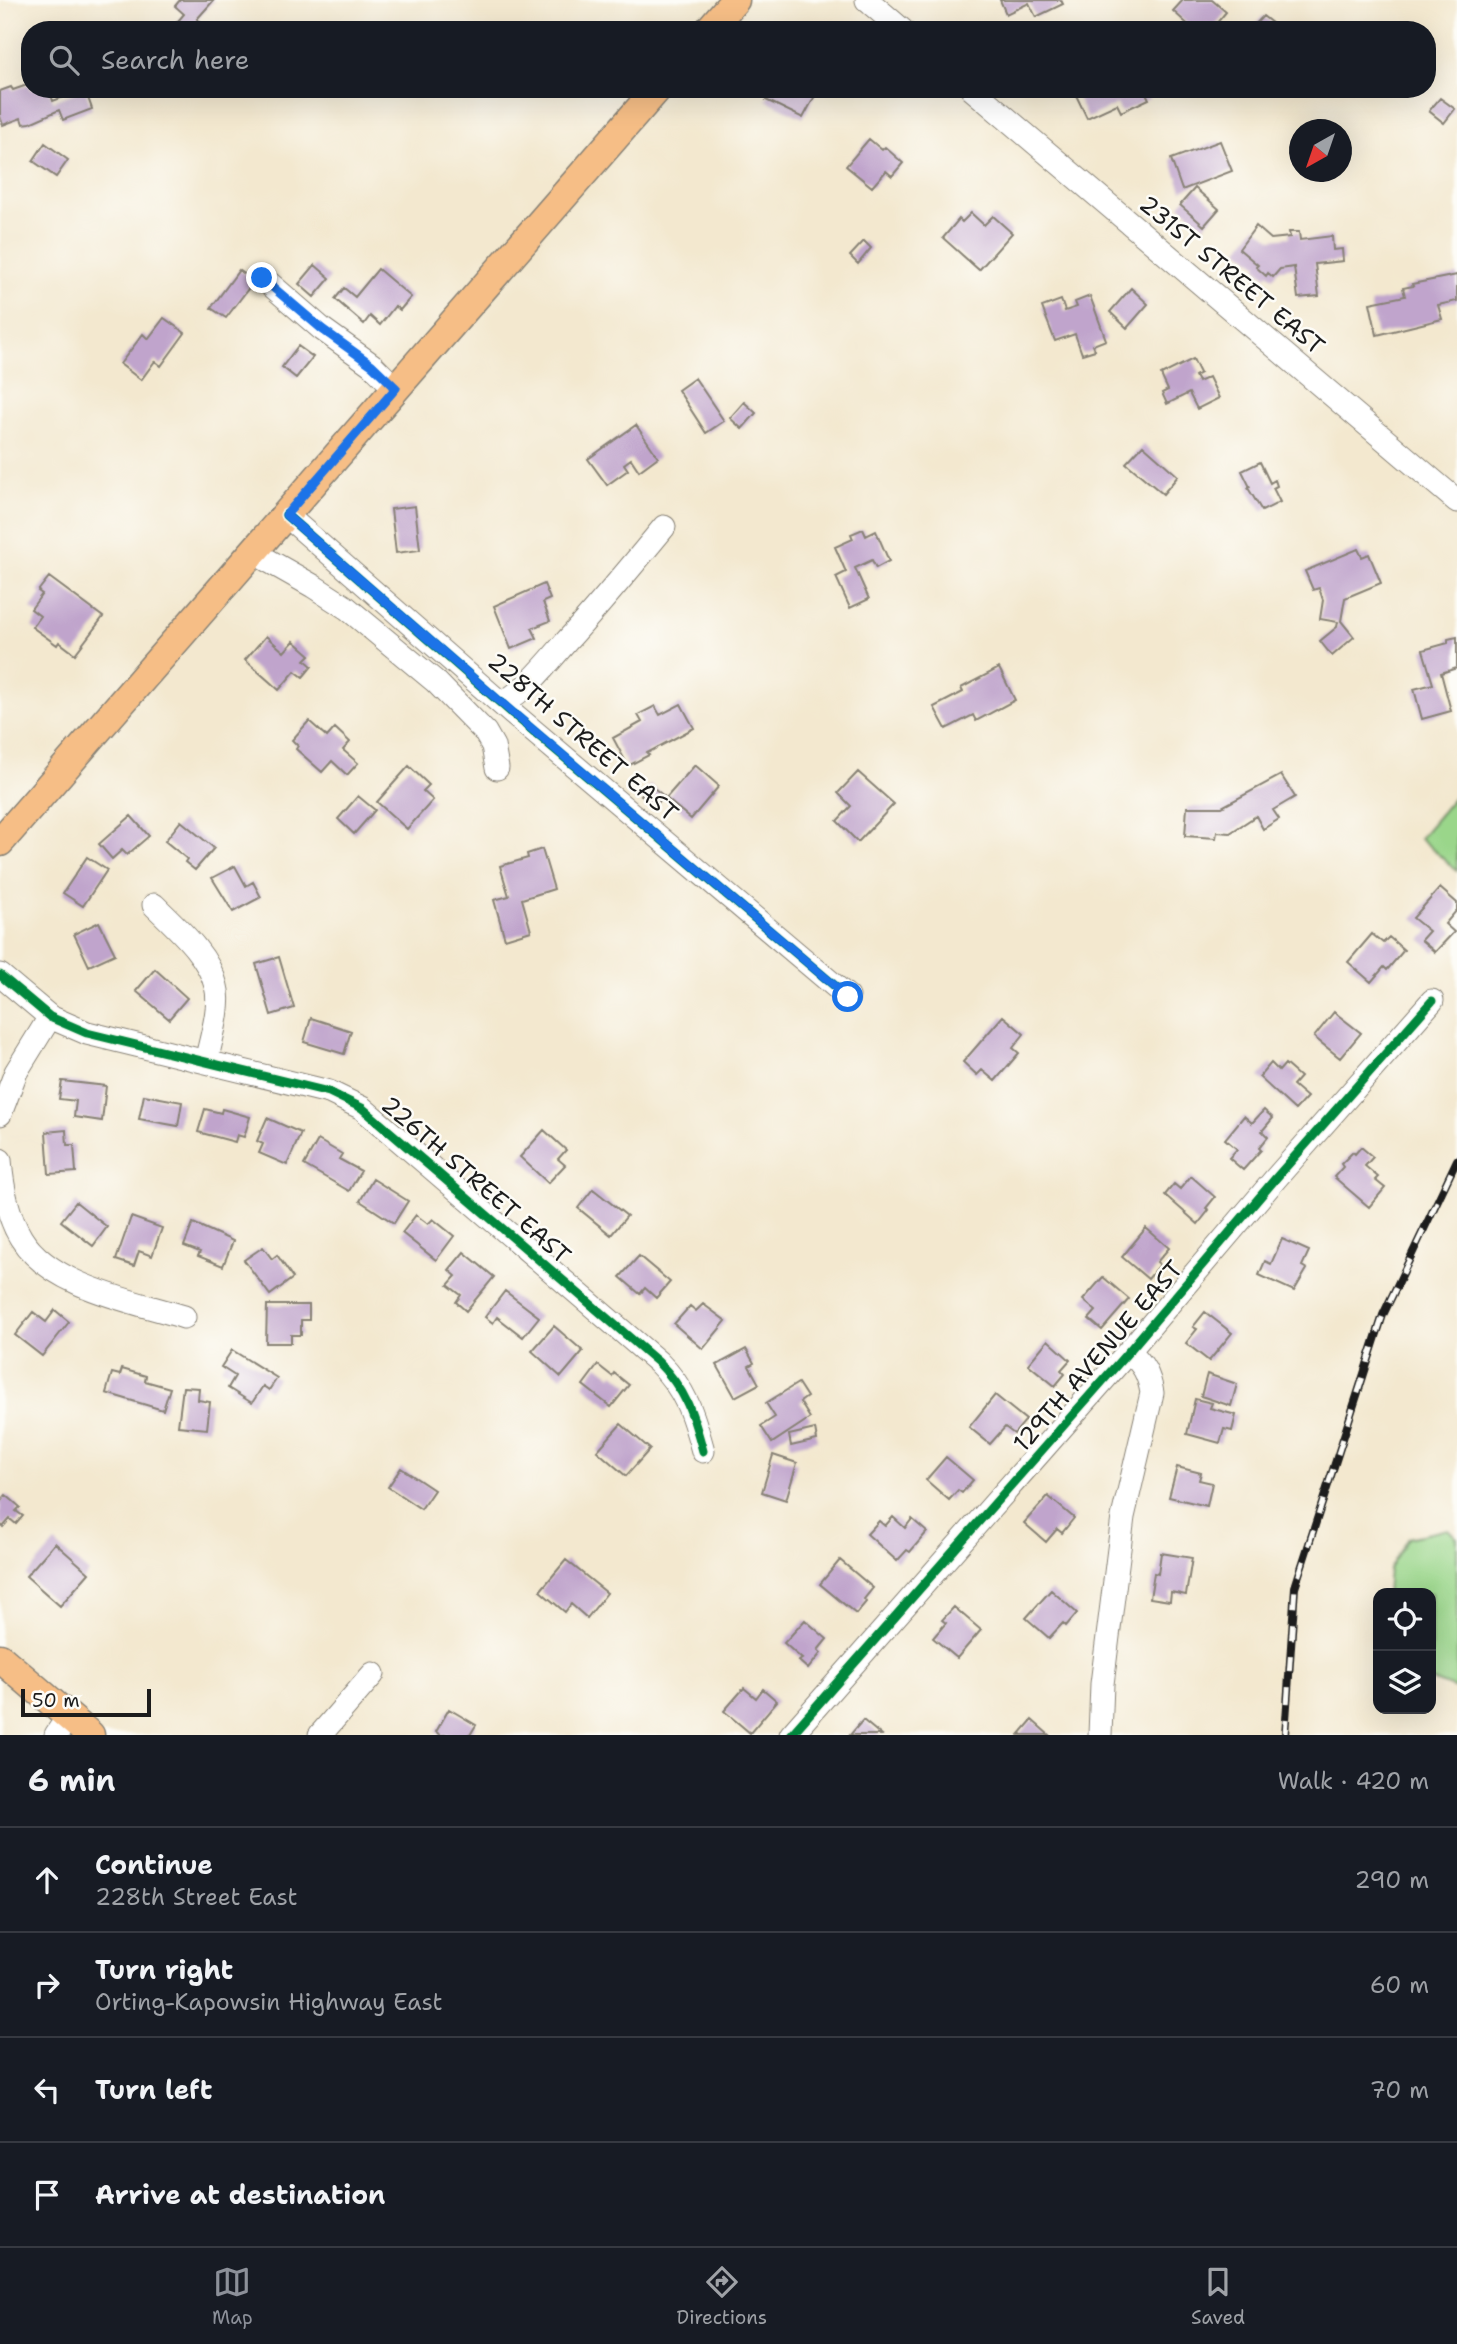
<!DOCTYPE html>
<meta charset="utf-8">
<style>
body{margin:0;font-family:"Shantell Sans",sans-serif;background:#242831;color:#f1f3f6}
.controls{position:absolute;right:21px;bottom:21px;display:grid;overflow:hidden;border-radius:14px;box-shadow:0 7px 28px #0002}
.controls button{width:63px;height:63px;display:grid;place-items:center;padding:0;border:0;border-bottom:2px solid #363941;background:#171b24;color:#f1f3f6;font:35px sans-serif}
.compass{position:absolute;left:1289px;top:119px;width:63px;height:63px;border-radius:50%;background:#171b24;box-shadow:0 7px 28px #0002;rotate:220deg}
.scale{position:absolute;left:21px;bottom:18px;width:130px;box-sizing:border-box;padding-left:7px;border:4px solid #1c1c1c;border-top:0;font-size:19px;line-height:24px;white-space:nowrap;color:#1c1c1c;-webkit-text-stroke:5px #fdfcf7;paint-order:stroke}
.stop{position:absolute;width:21px;height:21px;margin:-16px;border:5px solid #1a73e8;border-radius:50%;background:#fff}
.stop.end{background:#1a73e8;border-color:#fff;box-shadow:0 2px 7px #0008}
.list{margin:0;padding:0;list-style:none}
h2{display:flex;justify-content:space-between;align-items:center;height:91px;margin:0;padding:0 28px;font-size:30px}
h2 small{font-size:23px;font-weight:400;color:#9ea1a6}
.list li{display:grid;grid-template-columns:46px 1fr auto;gap:21px;align-items:center;box-sizing:border-box;height:105px;padding:0 28px;border-top:2px solid #363941}
.list b{display:block;font-size:26px;white-space:nowrap}
.list p{margin:0;font-size:23px;white-space:nowrap;color:#9ea1a6}
.list em{font-size:23px;font-style:normal;color:#9ea1a6}
.icon{flex:none;width:38px;height:38px;fill:none;stroke:currentColor;stroke-width:2;stroke-linecap:round;stroke-linejoin:round}
.map{position:relative;flex:none;width:1457px;height:1735px;overflow:hidden}
.search{position:absolute;background:#171b24;box-shadow:0 7px 28px #0002;left:21px;right:21px;top:21px;height:77px;display:flex;align-items:center;gap:18px;box-sizing:border-box;padding:0 24px;border-radius:28px;color:#9ea1a6;font-size:26px}
.sheet{height:511px;background:#171b24}
nav{display:flex;justify-content:space-around;align-items:center;box-sizing:border-box;height:98px;border-top:2px solid #363941;background:#171b24;font-size:19px;color:#9ea1a6}
nav a{display:grid;justify-items:center;gap:4px}
nav .on{color:#8c9099}
.map>svg:first-child{display:block}
.green{fill:#9ad68a;stroke:#5b7953;stroke-width:2}
.building{fill:#c0a4cc}
.lines{fill:none;stroke-linecap:round;stroke-linejoin:round}
.minor-casing{stroke:#888276;stroke-width:25}
.major-casing{stroke:#888276;stroke-width:31}
.minor{stroke:#fff;stroke-width:23}
.major{stroke:#f6be86;stroke-width:28}
.rail-casing{stroke:#1c1c1c;stroke-width:8}
.rail{stroke:#fdfcf7;stroke-width:5;stroke-dasharray:16;stroke-linecap:butt}
.cycleway-casing{stroke:#fdfcf7;stroke-width:13}
.cycleway{stroke:#00873e;stroke-width:9}
.route{stroke:#1a73e8;stroke-width:9}
.labels{text-anchor:middle;dominant-baseline:central;stroke-width:5;stroke-linejoin:round;paint-order:stroke}
.street-label{font-size:24px;fill:#1c1c1c;stroke:#fdfcf7}
</style>
<div class="map">
<svg width="1457" height="1735" viewBox="0 0 1457 1735">
<rect width="100%" height="100%" fill="#fdfcf7"/>
<filter id="ink" filterUnits="userSpaceOnUse"><feTurbulence type="fractalNoise" baseFrequency=".0143" numOctaves="2"/><feDisplacementMap in="SourceGraphic" scale="14" xChannelSelector="R" yChannelSelector="G"/><feConvolveMatrix kernelMatrix="1 2 1 2 8 2 1 2 1" color-interpolation-filters="sRGB"/></filter>
<filter id="wash" filterUnits="userSpaceOnUse"><feTurbulence type="fractalNoise" baseFrequency=".00686" numOctaves="4" result="noise"/><feDisplacementMap in="SourceGraphic" scale="28" xChannelSelector="R" yChannelSelector="G"/><feGaussianBlur stdDeviation="1.57" result="paint"/><feColorMatrix in="noise" values="0 0 0 0 0 0 0 0 0 0 0 0 0 0 0 0 0 1.4 0 .05"/><feComposite in="paint" operator="in"/></filter>
<g filter="url(#wash)">
<rect width="100%" height="100%" fill="#f3e8cf"/>
<path class="green" d="M 1457,794 L 1457,871 L 1420,838 Z
M 1448,1529 L 1457,1538 L 1457,1689 L 1431,1680 L 1431,1593 L 1387,1593 L 1389,1569 L 1408,1538 Z"/>
<g id="blocks">
<path class="building" d="M 180,0 L 214,0 L 197,19 L 209,30 L 176,30 L 173,27 L 184,14 L 175,6 Z
M 1000,0 L 1061,0 L 1063,4 L 1036,17 L 1029,3 L 1006,14 Z
M 1183,0 L 1212,0 L 1226,12 L 1211,30 L 1194,30 L 1173,11 Z
M 1263,16 L 1273,24 L 1268,30 L 1250,30 Z
M 30,84 L 30,89 L 49,89 L 53,101 L 85,89 L 92,109 L 63,120 L 59,110 L 30,123 L 23,124 L 21,118 L 3,125 L 0,116 L 0,91 L 11,87 L 13,90 Z
M 772,89 L 807,89 L 816,94 L 803,118 L 766,100 Z
M 1073,89 L 1144,89 L 1149,99 L 1121,112 L 1117,104 L 1087,118 Z
M 1440,98 L 1455,109 L 1444,123 L 1429,111 Z
M 869,139 L 882,150 L 885,147 L 903,163 L 892,176 L 886,171 L 872,187 L 846,166 Z
M 1220,141 L 1232,171 L 1182,190 L 1171,159 Z
M 45,143 L 68,160 L 56,177 L 33,161 Z
M 1195,188 L 1219,209 L 1204,226 L 1180,205 Z
M 971,213 L 984,225 L 993,216 L 1012,233 L 979,270 L 943,238 L 959,219 L 962,222 Z
M 1256,226 L 1271,239 L 1290,237 L 1289,232 L 1299,232 L 1300,240 L 1332,236 L 1333,250 L 1342,249 L 1343,261 L 1315,264 L 1319,296 L 1298,298 L 1294,267 L 1280,269 L 1273,277 L 1268,273 L 1266,276 L 1256,267 L 1258,265 L 1239,249 Z
M 864,241 L 871,248 L 858,264 L 850,256 Z
M 315,265 L 330,278 L 314,297 L 299,284 Z
M 378,269 L 411,297 L 400,310 L 395,306 L 380,325 L 370,316 L 364,324 L 335,299 L 344,288 L 355,297 Z
M 239,270 L 254,281 L 226,318 L 211,308 Z
M 1457,275 L 1457,301 L 1438,305 L 1442,319 L 1377,335 L 1370,303 L 1405,296 L 1403,288 L 1413,286 L 1412,284 Z
M 1131,288 L 1148,304 L 1127,328 L 1110,312 Z
M 1090,296 L 1106,340 L 1093,345 L 1095,350 L 1082,354 L 1075,334 L 1055,341 L 1042,307 L 1061,300 L 1065,311 L 1077,307 L 1075,302 Z
M 164,318 L 185,333 L 161,366 L 155,361 L 141,380 L 120,364 L 143,334 L 148,339 Z
M 298,346 L 313,357 L 296,378 L 282,367 Z
M 1193,359 L 1200,373 L 1195,376 L 1198,382 L 1209,377 L 1219,398 L 1197,409 L 1189,393 L 1167,404 L 1162,393 L 1168,390 L 1161,375 Z
M 695,378 L 724,421 L 706,433 L 678,390 Z
M 744,402 L 756,413 L 742,429 L 730,418 Z
M 636,425 L 658,457 L 639,471 L 631,459 L 624,464 L 628,470 L 607,485 L 588,459 Z
M 1143,445 L 1178,476 L 1163,494 L 1126,463 Z
M 1260,462 L 1270,483 L 1275,480 L 1277,486 L 1273,488 L 1280,502 L 1262,511 L 1248,488 L 1250,487 L 1242,471 Z
M 415,506 L 420,550 L 396,553 L 391,509 Z
M 863,529 L 866,536 L 876,531 L 889,561 L 876,568 L 872,560 L 855,568 L 869,599 L 850,608 L 836,577 L 846,572 L 835,547 L 853,539 L 851,534 Z
M 1358,549 L 1362,557 L 1369,554 L 1381,583 L 1345,598 L 1341,621 L 1354,637 L 1332,656 L 1320,641 L 1337,627 L 1338,622 L 1320,619 L 1323,600 L 1319,588 L 1313,590 L 1305,571 Z
M 49,577 L 103,617 L 75,654 L 59,642 L 57,645 L 32,627 L 40,616 L 31,609 L 42,594 L 38,591 Z
M 544,584 L 550,599 L 543,602 L 550,621 L 532,628 L 537,638 L 511,649 L 494,606 Z
M 266,636 L 284,652 L 294,641 L 310,655 L 305,660 L 312,666 L 303,677 L 295,671 L 279,690 L 245,660 Z
M 1457,637 L 1457,668 L 1441,673 L 1451,711 L 1422,719 L 1414,689 L 1433,684 L 1423,650 L 1448,643 L 1448,639 Z
M 999,668 L 1015,700 L 976,721 L 973,715 L 946,729 L 934,707 L 963,692 L 961,688 Z
M 681,704 L 694,728 L 647,753 L 649,755 L 628,766 L 613,738 L 642,722 L 638,715 L 655,706 L 660,715 Z
M 309,721 L 327,737 L 335,728 L 350,742 L 343,750 L 358,763 L 347,775 L 332,761 L 322,772 L 296,749 L 298,746 L 292,740 Z
M 695,765 L 719,786 L 691,819 L 666,798 Z
M 409,766 L 429,785 L 423,791 L 433,800 L 407,829 L 377,802 Z
M 858,772 L 894,804 L 858,842 L 837,821 L 851,806 L 838,793 Z
M 1281,775 L 1295,797 L 1273,810 L 1279,819 L 1263,829 L 1256,816 L 1230,833 L 1217,832 L 1216,838 L 1185,836 L 1187,807 L 1222,807 Z
M 650,785 L 664,796 L 654,807 L 641,795 Z
M 358,796 L 375,810 L 354,834 L 338,819 Z
M 131,816 L 149,836 L 127,855 L 122,850 L 112,859 L 99,844 Z
M 181,821 L 214,848 L 195,870 L 185,862 L 187,859 L 165,841 Z
M 542,849 L 554,889 L 522,899 L 531,931 L 505,939 L 494,900 L 509,896 L 500,866 L 528,858 L 527,854 Z
M 87,857 L 107,870 L 83,906 L 63,893 Z
M 235,866 L 246,886 L 253,882 L 261,897 L 233,912 L 212,878 Z
M 1440,888 L 1457,903 L 1457,910 L 1445,924 L 1454,932 L 1435,952 L 1421,940 L 1429,931 L 1413,918 Z
M 99,922 L 115,954 L 89,966 L 74,934 Z
M 1372,934 L 1383,943 L 1389,937 L 1404,950 L 1387,970 L 1384,967 L 1371,982 L 1348,962 Z
M 279,957 L 294,1008 L 271,1015 L 256,964 Z
M 155,969 L 187,998 L 169,1019 L 136,991 Z
M 1334,1012 L 1361,1033 L 1340,1058 L 1314,1037 Z
M 1003,1016 L 1024,1034 L 1013,1048 L 1019,1053 L 995,1081 L 982,1070 L 977,1075 L 963,1062 Z
M 311,1018 L 351,1031 L 344,1054 L 304,1042 Z
M 1271,1063 L 1279,1071 L 1285,1064 L 1300,1077 L 1293,1085 L 1307,1097 L 1295,1110 L 1259,1077 Z
M 62,1081 L 106,1086 L 102,1121 L 74,1117 L 76,1101 L 59,1099 Z
M 144,1095 L 182,1102 L 178,1126 L 139,1119 Z
M 205,1109 L 221,1113 L 222,1109 L 250,1117 L 244,1137 L 237,1135 L 235,1142 L 198,1132 Z
M 1264,1110 L 1273,1118 L 1262,1131 L 1268,1137 L 1259,1148 L 1261,1150 L 1243,1170 L 1229,1158 L 1237,1149 L 1225,1139 L 1244,1116 L 1252,1123 Z
M 267,1118 L 301,1133 L 287,1165 L 259,1153 L 263,1144 L 257,1141 Z
M 66,1130 L 67,1145 L 74,1145 L 76,1172 L 49,1174 L 46,1132 Z
M 544,1130 L 566,1150 L 558,1159 L 565,1165 L 548,1183 L 520,1157 Z
M 318,1140 L 342,1154 L 339,1159 L 361,1171 L 349,1191 L 304,1165 Z
M 1361,1147 L 1373,1157 L 1365,1166 L 1378,1177 L 1375,1180 L 1385,1188 L 1369,1207 L 1334,1177 L 1343,1167 L 1341,1164 L 1353,1152 L 1355,1154 Z
M 1191,1176 L 1215,1197 L 1206,1208 L 1209,1210 L 1198,1224 L 1165,1195 L 1174,1184 L 1180,1189 Z
M 373,1179 L 408,1201 L 394,1223 L 360,1201 Z
M 593,1189 L 627,1216 L 611,1235 L 578,1208 Z
M 76,1202 L 107,1227 L 93,1246 L 61,1221 Z
M 416,1215 L 428,1224 L 433,1219 L 454,1236 L 436,1260 L 402,1233 Z
M 131,1217 L 162,1228 L 152,1256 L 139,1251 L 134,1266 L 116,1260 Z
M 193,1223 L 233,1241 L 223,1266 L 198,1256 L 200,1252 L 184,1246 Z
M 1146,1228 L 1169,1248 L 1157,1262 L 1160,1265 L 1148,1279 L 1122,1257 Z
M 1282,1239 L 1309,1251 L 1302,1266 L 1307,1269 L 1294,1291 L 1259,1275 L 1265,1261 L 1271,1264 Z
M 263,1247 L 272,1259 L 277,1255 L 293,1278 L 270,1295 L 244,1260 Z
M 464,1252 L 494,1277 L 466,1311 L 456,1302 L 461,1295 L 448,1285 L 456,1276 L 449,1270 Z
M 639,1256 L 670,1282 L 656,1298 L 645,1288 L 640,1294 L 620,1277 Z
M 1103,1277 L 1129,1299 L 1102,1330 L 1089,1319 L 1096,1311 L 1083,1300 Z
M 505,1291 L 539,1317 L 523,1337 L 497,1317 L 493,1323 L 485,1317 Z
M 703,1304 L 726,1321 L 703,1349 L 674,1324 L 690,1306 L 696,1311 Z
M 267,1305 L 309,1305 L 309,1320 L 301,1320 L 301,1335 L 291,1335 L 291,1343 L 266,1343 Z
M 55,1310 L 69,1322 L 42,1356 L 15,1335 L 33,1312 L 46,1322 Z
M 1205,1312 L 1232,1333 L 1209,1361 L 1186,1343 L 1197,1329 L 1193,1327 Z
M 554,1326 L 583,1351 L 561,1377 L 532,1351 Z
M 1048,1340 L 1070,1360 L 1061,1370 L 1065,1374 L 1055,1386 L 1028,1364 Z
M 746,1349 L 754,1363 L 749,1366 L 759,1384 L 735,1397 L 717,1365 Z
M 232,1350 L 277,1378 L 269,1390 L 263,1386 L 252,1403 L 228,1388 L 235,1376 L 221,1367 Z
M 598,1365 L 612,1376 L 614,1373 L 629,1385 L 611,1407 L 583,1385 Z
M 122,1369 L 146,1376 L 145,1381 L 170,1388 L 163,1410 L 106,1393 L 112,1373 L 120,1375 Z
M 1207,1374 L 1237,1384 L 1231,1406 L 1201,1396 Z
M 798,1383 L 807,1397 L 800,1402 L 810,1418 L 772,1443 L 761,1426 L 775,1417 L 766,1403 Z
M 183,1387 L 199,1388 L 198,1400 L 210,1402 L 207,1429 L 178,1426 Z
M 995,1395 L 1026,1420 L 1014,1434 L 1005,1427 L 990,1444 L 969,1427 Z
M 1195,1399 L 1212,1403 L 1210,1408 L 1236,1415 L 1232,1431 L 1224,1429 L 1220,1443 L 1187,1434 Z
M 621,1424 L 650,1449 L 626,1476 L 597,1451 Z
M 815,1429 L 817,1440 L 791,1446 L 789,1435 Z
M 773,1455 L 797,1463 L 786,1500 L 762,1492 Z
M 946,1457 L 973,1480 L 962,1493 L 958,1490 L 949,1500 L 926,1480 Z
M 1177,1467 L 1201,1473 L 1199,1480 L 1212,1483 L 1207,1506 L 1169,1497 Z
M 401,1468 L 434,1490 L 421,1509 L 388,1487 Z
M 6,1495 L 20,1507 L 16,1511 L 23,1516 L 16,1524 L 10,1519 L 3,1527 L 0,1524 L 0,1502 Z
M 1048,1496 L 1074,1518 L 1062,1533 L 1057,1529 L 1046,1542 L 1024,1523 Z
M 893,1517 L 905,1528 L 912,1519 L 927,1532 L 910,1552 L 907,1550 L 897,1561 L 867,1534 L 879,1521 L 885,1526 Z
M 55,1543 L 89,1573 L 60,1606 L 26,1576 Z
M 1161,1553 L 1192,1558 L 1186,1595 L 1171,1592 L 1170,1601 L 1150,1598 L 1154,1573 L 1158,1574 Z
M 566,1560 L 607,1593 L 587,1618 L 571,1604 L 565,1612 L 540,1591 Z
M 840,1560 L 873,1588 L 864,1599 L 866,1602 L 856,1614 L 820,1584 Z
M 1051,1590 L 1077,1613 L 1066,1626 L 1063,1623 L 1049,1638 L 1026,1618 Z
M 954,1607 L 981,1630 L 957,1658 L 933,1638 L 946,1623 L 942,1620 Z
M 805,1620 L 827,1639 L 818,1650 L 821,1653 L 808,1669 L 799,1661 L 802,1659 L 784,1643 Z
M 744,1688 L 756,1698 L 763,1689 L 777,1701 L 750,1733 L 724,1711 Z
M 449,1709 L 476,1725 L 470,1735 L 441,1735 L 436,1732 Z
M 863,1720 L 881,1735 L 850,1735 Z
M 1032,1720 L 1049,1735 L 1019,1735 Z"/>
</g>
</g>
<g filter="url(#ink)">
<use href="#blocks" fill-opacity="0" stroke="#888276" stroke-width="2"/>
<g class="lines">
<defs>
<path id="minor" d="M 867,0 L 902,30
M 972,89 L 1457,501
M 263,278 L 322,329 L 372,365 L 396,389
M 286,515 L 512,713 L 848,997
M 253,552 L 313,586 L 347,608 L 436,682 L 485,732 L 493,746 L 497,768
M 503,703 C 528,688 546,665 565,643 C 599,606 631,567 664,527
M 154,905 C 177,928 208,954 216,986 C 222,1006 210,1042 206,1062
M 0,975 L 50,1017 L 87,1033 L 329,1092 L 362,1108 L 658,1362 C 686,1390 693,1414 703,1451
M 0,1114 L 16,1072 L 50,1017
M 0,1160 C 2,1185 8,1217 21,1238 C 51,1287 133,1301 184,1317
M 56,1735 L 68,1717
M 320,1735 L 373,1674
M 791,1735 L 1129,1351 L 1276,1178 L 1432,1001
M 1100,1735 L 1102,1684 L 1123,1517 L 1152,1393 C 1149,1374 1143,1364 1129,1351"/>
<path id="major" d="M 709,30 L 735,0
M 0,842 L 657,89
M 0,1658 L 90,1735"/>
</defs>
<use href="#minor" class="minor-casing"/>
<use href="#major" class="major-casing"/>
<use href="#minor" class="minor"/>
<use href="#major" class="major"/>
<defs>
<path id="rail" d="M 1285,1735 L 1295,1587 L 1383,1315 L 1457,1160"/>
</defs>
<use href="#rail" class="rail-casing"/>
<use href="#rail" class="rail"/>
<defs>
<path id="cycleway" d="M 286,515 L 512,713 L 848,997
M 0,975 L 50,1017 L 87,1033 L 329,1092 L 362,1108 L 658,1362 C 686,1390 693,1414 703,1451
M 791,1735 L 1129,1351 L 1276,1178 L 1432,1001"/>
</defs>
<use href="#cycleway" class="cycleway-casing"/>
<use href="#cycleway" class="cycleway"/>
</g>
</g>
<g class="lines" filter="url(#ink)">
<path class="route" d="M 262,278 L 322,329 L 372,365 L 396,388 L 286,515 L 512,712 L 848,997"/>
</g>
<g class="labels">
<g class="street-label">
<text transform="translate(1232 275) rotate(40)">231ST STREET EAST</text>
<text transform="translate(583 737) rotate(41)">228TH STREET EAST</text>
<text transform="translate(476 1180) rotate(41)">226TH STREET EAST</text>
<text transform="translate(1098 1356) rotate(-49)">129TH AVENUE EAST</text>
</g>
</g>
</svg>
<div class="controls">
<button><svg class="icon" aria-label="locate" viewBox="0 0 24 24"><circle cx="12" cy="12" r="6"/><path d="M12 2v4M12 18v4M2 12h4M18 12h4"/></svg></button>
<button><svg class="icon" aria-label="layers" viewBox="0 0 24 24"><path d="M12 4l9 5-9 5-9-5zM3 14l9 5 9-5"/></svg></button>
</div>
<svg class="compass" viewBox="-18 -18 36 36"><path d="M0-13l5 13h-10z" fill="#e53935"/><path d="M0 13l5-13h-10z" fill="#9ea1a6"/></svg>
<div class="scale">50 m</div>
<div class="stop" style="left:848px;top:997px"></div>
<div class="stop end" style="left:262px;top:278px"></div>
<div class="search"><svg class="icon" aria-label="search" viewBox="0 0 24 24"><circle cx="10" cy="10" r="6"/><path d="M15 15l6 6"/></svg>Search here</div>
</div>
<section class="sheet">
<h2>6 min<small>Walk · 420 m</small></h2>
<ul class="list">
<li><svg class="icon" aria-label="ahead" viewBox="0 0 24 24"><path d="M12 20V5M6 11l6-6 6 6"/></svg><div><b>Continue</b><p>228th Street East</p></div><em>290 m</em></li>
<li><svg class="icon" aria-label="right" viewBox="0 0 24 24"><path d="M7 20v-9h11M14 6l5 5-5 5"/></svg><div><b>Turn right</b><p>Orting-Kapowsin Highway East</p></div><em>60 m</em></li>
<li><svg class="icon" aria-label="left" viewBox="0 0 24 24"><path d="M17 20v-9H6M10 6l-5 5 5 5"/></svg><div><b>Turn left</b></div><em>70 m</em></li>
<li><svg class="icon" aria-label="arrive" viewBox="0 0 24 24"><path d="M6 21V4h12l-3 4 3 4H6"/></svg><div><b>Arrive at destination</b></div></li>
</ul>
</section>
<nav>
<a class="on"><svg class="icon" aria-label="map" viewBox="0 0 24 24"><path d="M3 6l6-2 6 2 6-2v14l-6 2-6-2-6 2zM9 4v14M15 6v14"/></svg>Map</a>
<a><svg class="icon" aria-label="directions" viewBox="0 0 24 24"><path d="M12 3l9 9-9 9-9-9zM9 14v-3h6M13 9l2 2-2 2"/></svg>Directions</a>
<a><svg class="icon" aria-label="saved" viewBox="0 0 24 24"><path d="M7 4h10v16l-5-4-5 4z"/></svg>Saved</a>
</nav>
